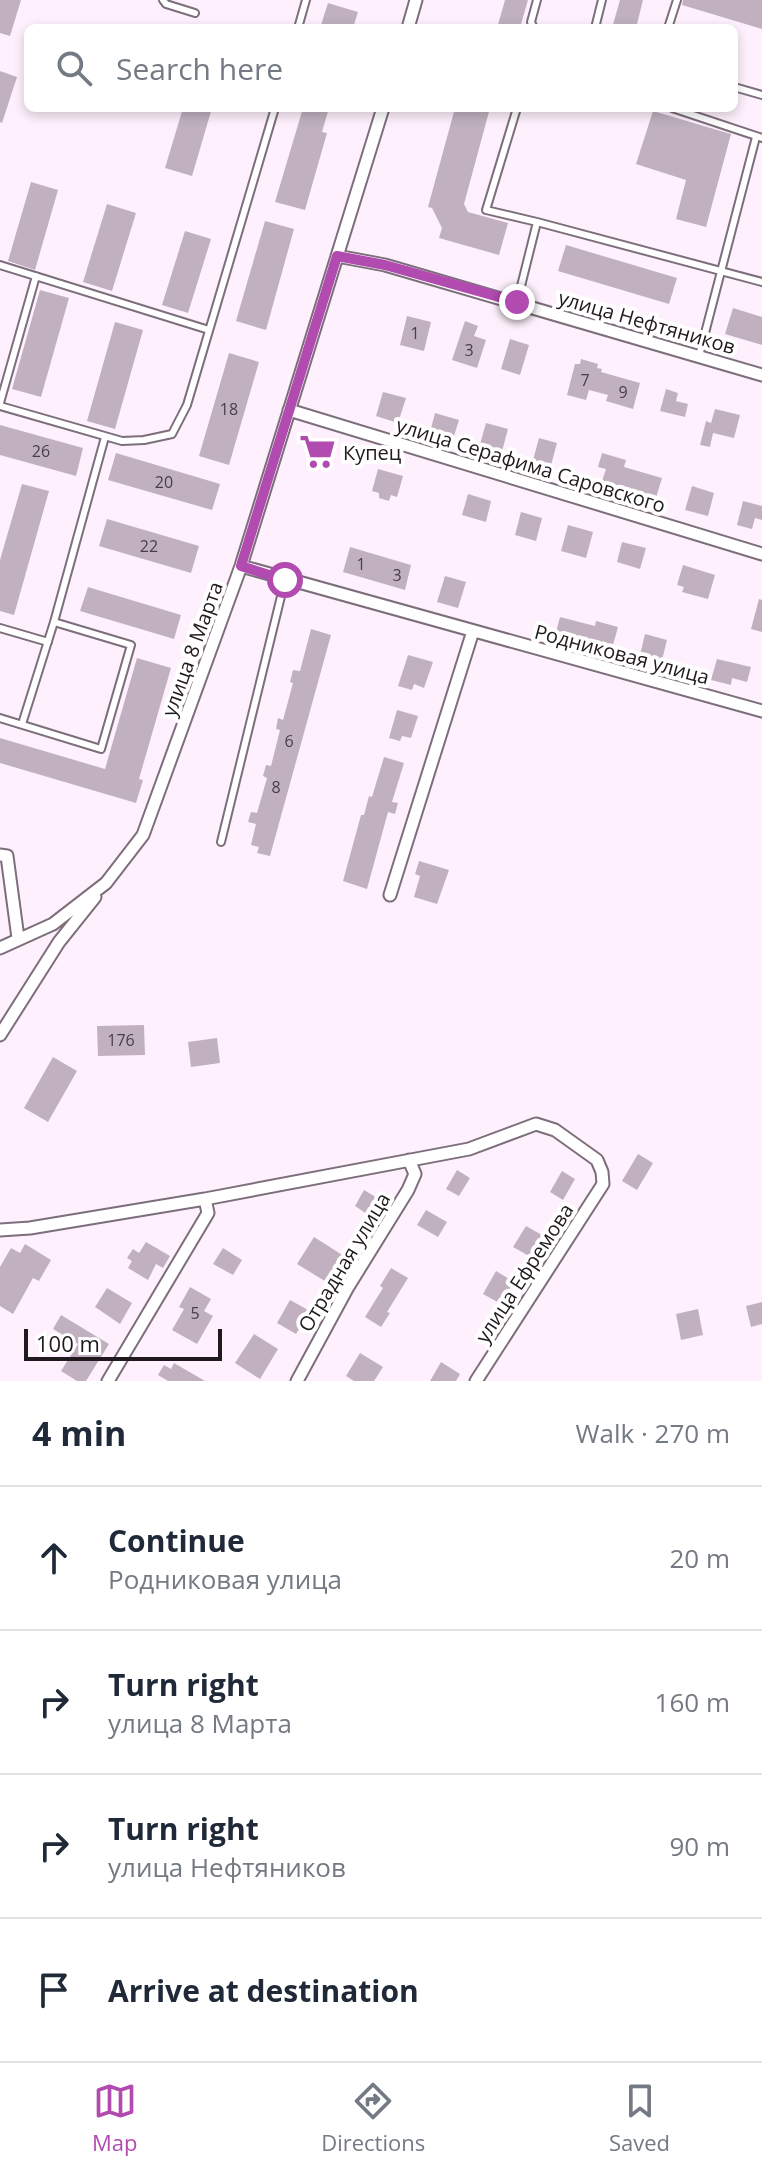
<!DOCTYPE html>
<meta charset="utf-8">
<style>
body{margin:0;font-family:"Open Sans",sans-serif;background:#f2f2f3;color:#1f2937}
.scale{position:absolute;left:24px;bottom:20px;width:198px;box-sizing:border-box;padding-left:8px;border:4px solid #201a1f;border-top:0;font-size:22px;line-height:28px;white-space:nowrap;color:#201a1f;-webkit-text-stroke:6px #fff;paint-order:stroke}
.stop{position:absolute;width:24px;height:24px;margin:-18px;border:6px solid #b14bb0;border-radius:50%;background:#fff}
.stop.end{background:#b14bb0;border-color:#fff;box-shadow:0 2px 8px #0008}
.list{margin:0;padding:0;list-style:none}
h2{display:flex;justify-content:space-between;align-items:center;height:104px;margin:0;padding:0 32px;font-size:34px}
h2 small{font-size:26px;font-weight:400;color:#747a83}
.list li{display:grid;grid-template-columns:52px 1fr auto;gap:24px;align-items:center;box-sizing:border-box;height:144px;padding:0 32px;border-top:2px solid #e0e1e3}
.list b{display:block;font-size:30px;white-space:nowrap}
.list p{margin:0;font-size:26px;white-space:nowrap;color:#747a83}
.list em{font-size:26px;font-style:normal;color:#747a83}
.icon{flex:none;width:44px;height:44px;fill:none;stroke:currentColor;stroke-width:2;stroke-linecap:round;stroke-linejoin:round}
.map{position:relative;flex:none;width:762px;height:1381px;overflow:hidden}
.search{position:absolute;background:#fff;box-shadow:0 4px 12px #0003;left:24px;right:24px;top:24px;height:88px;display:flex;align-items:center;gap:20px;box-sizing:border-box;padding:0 28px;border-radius:12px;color:#747a83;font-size:30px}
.sheet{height:680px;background:#fff}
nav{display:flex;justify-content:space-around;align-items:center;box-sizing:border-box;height:112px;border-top:2px solid #e0e1e3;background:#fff;font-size:22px;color:#747a83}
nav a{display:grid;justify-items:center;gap:4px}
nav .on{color:#b14bb0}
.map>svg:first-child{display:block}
.building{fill:#c1b1c0}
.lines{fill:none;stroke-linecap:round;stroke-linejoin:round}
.lane-casing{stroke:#7d6e7c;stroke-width:10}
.street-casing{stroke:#7d6e7c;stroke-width:15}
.lane{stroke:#fff;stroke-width:6}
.street{stroke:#fff;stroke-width:11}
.route{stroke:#b14bb0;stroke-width:10}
.labels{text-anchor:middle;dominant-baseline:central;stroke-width:8;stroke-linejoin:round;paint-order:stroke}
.number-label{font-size:16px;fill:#484047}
.street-label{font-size:20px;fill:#201a1f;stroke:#fff}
.poi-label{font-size:20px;fill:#201a1f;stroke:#fff;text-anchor:start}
</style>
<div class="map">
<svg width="762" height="1381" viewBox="0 0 762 1381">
<rect width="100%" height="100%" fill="#fef1fd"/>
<path class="building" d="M 0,0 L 21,0 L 10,36 L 0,33 Z
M 505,0 L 528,0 L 520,28 L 497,28 Z
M 620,0 L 643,0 L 636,28 L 612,28 Z
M 683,0 L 762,0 L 762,29 L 682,5 Z
M 328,3 L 358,12 L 353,28 L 320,28 Z
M 0,71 L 17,77 L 2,123 L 0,122 Z
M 183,108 L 212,108 L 192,176 L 165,168 Z
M 303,108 L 329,108 L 322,132 L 327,133 L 305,210 L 275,202 Z
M 455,108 L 490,108 L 464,204 L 468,212 L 508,223 L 499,255 L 439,238 L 442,228 L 432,208 L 428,207 Z
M 653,111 L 731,134 L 706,227 L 676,219 L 686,180 L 636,164 Z
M 31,182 L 58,190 L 35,270 L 8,261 Z
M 107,204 L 136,213 L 112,291 L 83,282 Z
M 265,221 L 294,229 L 266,330 L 236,321 Z
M 185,231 L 211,239 L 188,313 L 162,305 Z
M 566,245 L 677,278 L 669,304 L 558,271 Z
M 40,290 L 69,298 L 41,397 L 12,389 Z
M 733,308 L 762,317 L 762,345 L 725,334 Z
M 407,316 L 431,322 L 424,351 L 400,345 Z
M 465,321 L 478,326 L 474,336 L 486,340 L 477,368 L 452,360 Z
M 115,322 L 143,330 L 115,429 L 87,421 Z
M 510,339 L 529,345 L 520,375 L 501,369 Z
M 229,353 L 259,362 L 229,465 L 199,456 Z
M 581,359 L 598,364 L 597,368 L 602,369 L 601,372 L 640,383 L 633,409 L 606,401 L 608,395 L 589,390 L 586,400 L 567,395 L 575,364 L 580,364 Z
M 666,389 L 678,393 L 676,401 L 688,404 L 685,417 L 660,411 Z
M 383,392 L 406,398 L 398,423 L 376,416 Z
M 715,409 L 740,415 L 734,438 L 713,433 L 710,447 L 700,445 L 706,421 L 711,423 Z
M 435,413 L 459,420 L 453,439 L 430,432 Z
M 486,423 L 508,429 L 501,455 L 479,448 Z
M 0,425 L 83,448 L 76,476 L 0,455 Z
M 539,438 L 557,443 L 550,469 L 532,464 Z
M 116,453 L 220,484 L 212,510 L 108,480 Z
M 602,453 L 626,460 L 624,467 L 662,478 L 655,501 L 635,496 L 636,491 L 602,481 L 606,469 L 598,467 Z
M 378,469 L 403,476 L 397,497 L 391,495 L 389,501 L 379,498 L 379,493 L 372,491 Z
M 22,484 L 49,491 L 14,615 L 0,611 L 0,560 Z
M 692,486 L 714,493 L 708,516 L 685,510 Z
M 468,494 L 491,501 L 486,522 L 462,515 Z
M 743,501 L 762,506 L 762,520 L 755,518 L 752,529 L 737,525 Z
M 521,512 L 542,518 L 536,541 L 515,535 Z
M 107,519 L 199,546 L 191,573 L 99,546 Z
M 568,525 L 593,532 L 586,558 L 561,551 Z
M 622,542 L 646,548 L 640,569 L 617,562 Z
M 350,547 L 411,565 L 405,590 L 343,572 Z
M 683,565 L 715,575 L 708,599 L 682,592 L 684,587 L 677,585 Z
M 445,576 L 466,582 L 458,608 L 437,602 Z
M 88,587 L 181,615 L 174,639 L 80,611 Z
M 759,599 L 762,600 L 762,632 L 751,629 Z
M 560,617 L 595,626 L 596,621 L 618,627 L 611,652 L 555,636 Z
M 311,629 L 331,635 L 270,856 L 257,853 L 259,847 L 251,845 L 256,824 L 248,822 L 251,812 L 257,813 L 267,778 L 263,776 L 266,765 L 271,766 L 280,730 L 276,729 L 278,718 L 283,720 L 293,683 L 290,682 L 293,670 L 300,671 Z
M 645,634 L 667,640 L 661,664 L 639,659 Z
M 408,655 L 433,662 L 424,688 L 414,684 L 412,690 L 398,686 Z
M 137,658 L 171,668 L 139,779 L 143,780 L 136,803 L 0,763 L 0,738 L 105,769 Z
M 717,659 L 751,667 L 747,682 L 732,678 L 731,685 L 711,680 Z
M 397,710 L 418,716 L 411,738 L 402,736 L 400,741 L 389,738 Z
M 384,757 L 404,763 L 392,802 L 398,803 L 395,814 L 388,812 L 367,889 L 343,881 L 361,815 L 364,815 L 369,796 L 372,797 Z
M 419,861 L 449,870 L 437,904 L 414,897 L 420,876 L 415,874 Z
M 144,1025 L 145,1055 L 98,1056 L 97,1026 Z
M 217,1038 L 220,1063 L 191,1067 L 188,1042 Z
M 53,1057 L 77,1071 L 48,1122 L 24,1108 Z
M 638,1154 L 653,1163 L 637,1190 L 622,1181 Z
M 457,1170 L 470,1178 L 459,1196 L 446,1189 Z
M 562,1171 L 575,1179 L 563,1200 L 550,1192 Z
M 364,1190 L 379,1199 L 370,1216 L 355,1206 Z
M 426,1210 L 447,1222 L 438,1237 L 417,1225 Z
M 526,1226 L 542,1235 L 529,1256 L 513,1247 Z
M 314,1237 L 344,1256 L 328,1283 L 297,1264 Z
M 146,1242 L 170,1256 L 163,1268 L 156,1264 L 148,1280 L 128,1268 L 132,1261 L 127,1258 L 133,1249 L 139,1253 Z
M 25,1244 L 51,1260 L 39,1281 L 33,1278 L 13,1314 L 0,1306 L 0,1267 L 11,1248 L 20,1253 Z
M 223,1248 L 242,1260 L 233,1275 L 213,1264 Z
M 391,1268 L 408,1278 L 387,1312 L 390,1313 L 381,1327 L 365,1317 L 383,1288 L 380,1286 Z
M 496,1271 L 514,1282 L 501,1304 L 483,1294 Z
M 190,1287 L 211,1299 L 204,1311 L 213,1316 L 197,1344 L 172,1330 L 184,1309 L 179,1307 Z
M 107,1288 L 132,1303 L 120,1324 L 95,1307 Z
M 290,1300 L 310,1311 L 296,1334 L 277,1323 Z
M 762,1302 L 762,1324 L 751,1327 L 746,1306 Z
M 698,1309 L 703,1335 L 681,1340 L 676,1314 Z
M 61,1315 L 109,1344 L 86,1381 L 77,1381 L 61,1371 L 78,1344 L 53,1329 Z
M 254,1334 L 278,1349 L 260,1379 L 235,1363 Z
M 360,1353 L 383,1367 L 374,1381 L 354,1381 L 346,1376 Z
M 441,1362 L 460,1374 L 456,1381 L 430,1381 Z
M 174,1363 L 205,1381 L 168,1381 L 158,1375 L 164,1365 L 171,1369 Z"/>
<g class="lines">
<defs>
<path id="lane" d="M 163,0 L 166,4 L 195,13
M 298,28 L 306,0
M 534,28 L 531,22 L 537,0
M 595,28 L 602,0
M 668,28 L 677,0
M 734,87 L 762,95
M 672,108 L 762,138
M 537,222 L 762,282
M 0,265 L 209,330
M 517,302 L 537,222 L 486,210 L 517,108
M 699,356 L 756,137
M 0,403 L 36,276
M 0,406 L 122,441 L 144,440 L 172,434 L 187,405 L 275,108
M 0,628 L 48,642
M 0,718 L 101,749 L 131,645 L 54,622
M 22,724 L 54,622 L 105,437
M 221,842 L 285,580"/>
<path id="street" d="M 408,28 L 416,0
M 337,256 L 385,265 L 762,375
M 289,410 L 762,554
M 241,566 L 762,711
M 0,855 L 7,856 L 18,938
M 390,895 L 473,631
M 0,948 L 53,924 L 106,883 L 143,835 L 241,566 L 383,108
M 0,1035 L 59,942 L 95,897
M 0,1230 L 30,1228 L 205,1199 L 469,1149 L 536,1124 L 555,1130 L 597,1160 L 602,1172 L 603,1184 L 476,1381
M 108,1381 L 208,1213 L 205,1199
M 297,1381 L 348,1287 L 408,1190 L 415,1174 L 409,1160"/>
</defs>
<use href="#lane" class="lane-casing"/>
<use href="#street" class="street-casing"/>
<use href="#lane" class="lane"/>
<use href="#street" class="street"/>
</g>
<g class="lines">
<path class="route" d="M 285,580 L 241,566 L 337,256 L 385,265 L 517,302"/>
</g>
<defs>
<symbol id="supermarket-bare" viewBox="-9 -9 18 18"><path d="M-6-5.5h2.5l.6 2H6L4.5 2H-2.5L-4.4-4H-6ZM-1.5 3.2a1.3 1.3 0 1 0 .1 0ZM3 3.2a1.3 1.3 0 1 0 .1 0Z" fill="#b14bb0" stroke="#fff" stroke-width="2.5" paint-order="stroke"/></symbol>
</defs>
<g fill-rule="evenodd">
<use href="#supermarket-bare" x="292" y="426" width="51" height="51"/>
</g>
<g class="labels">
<g class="number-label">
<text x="415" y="333">1</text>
<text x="469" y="350">3</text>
<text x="585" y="380">7</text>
<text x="623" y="392">9</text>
<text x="229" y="409">18</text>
<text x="41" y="451">26</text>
<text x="164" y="482">20</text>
<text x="149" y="546">22</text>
<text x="361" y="564">1</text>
<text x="397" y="575">3</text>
<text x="289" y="741">6</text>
<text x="276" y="787">8</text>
<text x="121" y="1040">176</text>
<text x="195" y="1313">5</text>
</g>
<g class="street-label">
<text transform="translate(647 322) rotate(16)">улица Нефтяников</text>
<text transform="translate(531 465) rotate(17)">улица Серафима Саровского</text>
<text transform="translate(192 649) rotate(-70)">улица 8 Марта</text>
<text transform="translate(622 654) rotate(15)">Родниковая улица</text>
<text transform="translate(344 1262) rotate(-59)">Отрадная улица</text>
<text transform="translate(524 1273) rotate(-57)">улица Ефремова</text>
</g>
<g class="poi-label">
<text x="343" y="452">Купец</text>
</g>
</g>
</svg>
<div class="scale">100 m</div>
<div class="stop" style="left:285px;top:580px"></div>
<div class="stop end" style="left:517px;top:302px"></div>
<div class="search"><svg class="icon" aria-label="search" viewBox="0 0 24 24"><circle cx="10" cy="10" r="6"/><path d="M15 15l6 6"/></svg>Search here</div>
</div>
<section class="sheet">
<h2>4 min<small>Walk · 270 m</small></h2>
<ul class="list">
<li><svg class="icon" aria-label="ahead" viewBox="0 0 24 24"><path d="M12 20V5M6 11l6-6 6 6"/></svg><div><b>Continue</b><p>Родниковая улица</p></div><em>20 m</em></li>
<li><svg class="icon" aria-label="right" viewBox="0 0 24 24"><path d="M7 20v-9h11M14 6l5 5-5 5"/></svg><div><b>Turn right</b><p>улица 8 Марта</p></div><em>160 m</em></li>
<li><svg class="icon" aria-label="right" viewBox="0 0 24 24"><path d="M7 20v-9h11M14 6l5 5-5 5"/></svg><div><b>Turn right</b><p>улица Нефтяников</p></div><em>90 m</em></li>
<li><svg class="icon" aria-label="arrive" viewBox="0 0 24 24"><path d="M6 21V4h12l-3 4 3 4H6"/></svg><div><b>Arrive at destination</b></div></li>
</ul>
</section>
<nav>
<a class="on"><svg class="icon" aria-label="map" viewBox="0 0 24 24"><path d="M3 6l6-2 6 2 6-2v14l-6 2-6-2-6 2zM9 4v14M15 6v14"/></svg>Map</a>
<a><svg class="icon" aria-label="directions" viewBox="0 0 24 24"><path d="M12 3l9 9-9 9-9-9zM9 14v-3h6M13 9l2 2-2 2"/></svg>Directions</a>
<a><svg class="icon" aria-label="saved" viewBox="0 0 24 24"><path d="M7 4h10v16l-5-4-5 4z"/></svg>Saved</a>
</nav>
